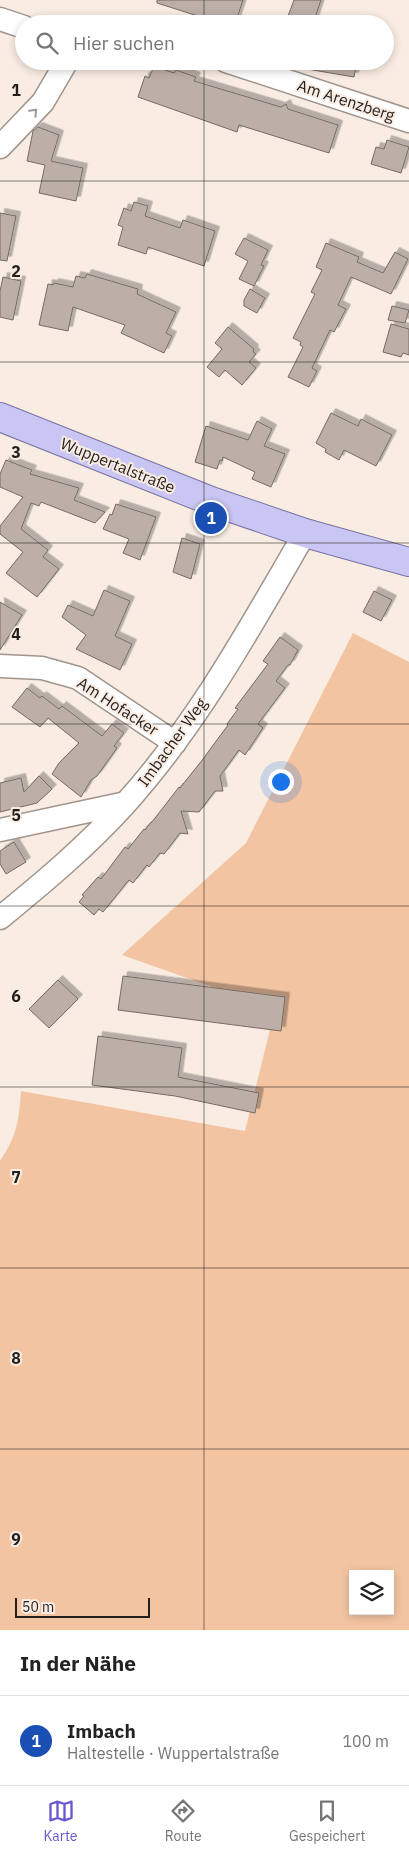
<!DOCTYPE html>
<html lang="de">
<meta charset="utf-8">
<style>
body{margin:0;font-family:"IBM Plex Sans",sans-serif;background:#f6f6f6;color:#222}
.controls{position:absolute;right:15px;bottom:15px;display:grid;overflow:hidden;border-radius:0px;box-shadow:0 2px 8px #0003}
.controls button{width:45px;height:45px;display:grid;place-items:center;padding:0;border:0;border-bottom:1px solid #e0e0e0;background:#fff;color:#222;font:25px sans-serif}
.scale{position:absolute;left:15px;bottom:12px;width:135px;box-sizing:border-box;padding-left:5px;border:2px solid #241f1c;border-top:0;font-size:14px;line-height:18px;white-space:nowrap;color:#241f1c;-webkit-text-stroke:4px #f9ece3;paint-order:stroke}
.you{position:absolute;left:280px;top:781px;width:18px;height:18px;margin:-12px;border:4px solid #fff;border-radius:50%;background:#1a73e8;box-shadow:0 0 0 8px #1a73e833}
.badge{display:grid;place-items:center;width:32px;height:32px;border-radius:50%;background:#6c56d0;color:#fff;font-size:16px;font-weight:700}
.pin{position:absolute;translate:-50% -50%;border:2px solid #fff;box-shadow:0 1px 5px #0006}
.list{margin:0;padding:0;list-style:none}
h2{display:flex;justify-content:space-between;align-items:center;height:65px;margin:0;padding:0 20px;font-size:21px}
h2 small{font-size:16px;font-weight:400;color:#767676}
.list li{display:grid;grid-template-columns:32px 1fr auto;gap:15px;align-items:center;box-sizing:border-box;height:90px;padding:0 20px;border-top:1px solid #e0e0e0}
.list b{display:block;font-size:19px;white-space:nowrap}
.list p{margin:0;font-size:16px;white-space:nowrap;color:#767676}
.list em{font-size:16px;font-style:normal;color:#767676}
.icon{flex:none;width:28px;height:28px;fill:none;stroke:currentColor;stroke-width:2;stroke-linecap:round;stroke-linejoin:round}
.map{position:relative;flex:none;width:409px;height:1630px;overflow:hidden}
.search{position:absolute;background:#fff;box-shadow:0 2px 8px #0003;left:15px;right:15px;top:15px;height:55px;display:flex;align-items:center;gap:12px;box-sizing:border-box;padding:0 18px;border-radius:28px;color:#767676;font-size:19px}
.sheet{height:155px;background:#fff}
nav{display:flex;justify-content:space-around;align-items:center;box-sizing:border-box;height:70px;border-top:1px solid #e0e0e0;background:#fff;font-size:14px;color:#767676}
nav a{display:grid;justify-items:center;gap:2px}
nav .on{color:#6c56d0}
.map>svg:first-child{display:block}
.green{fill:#f2c4a2;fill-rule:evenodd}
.building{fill:#bcafa7;stroke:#766b63;filter:url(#shadow)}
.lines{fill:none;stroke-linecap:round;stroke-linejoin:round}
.minor-casing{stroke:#a0948c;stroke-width:25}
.major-casing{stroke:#7873a3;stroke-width:30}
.minor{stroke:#fff;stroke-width:22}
.major{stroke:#cac6f3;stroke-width:28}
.oneway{stroke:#9c9a99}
.grid{fill:none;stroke:#241f1c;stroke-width:1;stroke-opacity:0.55}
.labels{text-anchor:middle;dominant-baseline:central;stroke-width:4;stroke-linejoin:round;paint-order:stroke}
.street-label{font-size:16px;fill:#241f1c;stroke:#f9ece3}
.grid-label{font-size:16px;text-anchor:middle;font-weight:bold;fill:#241f1c;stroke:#f9ece3;stroke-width:4;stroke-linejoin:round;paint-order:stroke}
</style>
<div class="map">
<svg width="409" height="1630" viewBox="0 0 409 1630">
<defs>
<filter id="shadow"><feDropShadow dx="4.5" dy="-4.5" stdDeviation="0" flood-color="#0004"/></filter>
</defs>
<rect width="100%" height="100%" fill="#f9ece3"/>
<path class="green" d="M 353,633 L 409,662 L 409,1630 L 0,1630 L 0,1161 C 17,1136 19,1120 21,1091 L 245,1131 L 275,1009 L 122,955 L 246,843 ZM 353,1574 L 390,1574 L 390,1611 L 353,1611 Z"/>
<path class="building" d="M 157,0 L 243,0 L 235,24 L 203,24 L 204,18 L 157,3 Z
M 294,0 L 321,0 L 313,24 L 285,24 Z
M 307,61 L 357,61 L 354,77 L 307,69 Z
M 154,66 L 174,73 L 176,70 L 196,77 L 194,81 L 281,107 L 286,104 L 288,109 L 338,125 L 329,153 L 239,125 L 237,132 L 138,97 L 145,76 L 149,78 Z
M 38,127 L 59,135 L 51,161 L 83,168 L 76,201 L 39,193 L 45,165 L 27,161 L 33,131 Z
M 387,140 L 409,147 L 401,173 L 371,164 L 376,147 L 384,149 Z
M 134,202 L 148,206 L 145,216 L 180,228 L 183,220 L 215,231 L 204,266 L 148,247 L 146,254 L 118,245 L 123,227 L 118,225 L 124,208 L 131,211 Z
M 0,213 L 16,216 L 7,261 L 0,260 Z
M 244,238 L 268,250 L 261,265 L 264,266 L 254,286 L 239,279 L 248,261 L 235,254 Z
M 326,243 L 359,257 L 357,262 L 383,273 L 395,252 L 408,259 L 391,294 L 351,277 L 338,305 L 346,309 L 334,332 L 330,330 L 312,368 L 317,371 L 309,387 L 288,377 L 303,347 L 300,345 L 301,342 L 293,338 L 315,294 L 311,292 L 322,270 L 316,267 Z
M 87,274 L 138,289 L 137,294 L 176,312 L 166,333 L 172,336 L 164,353 L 121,333 L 125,325 L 73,307 L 68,331 L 39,325 L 48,284 L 53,285 L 54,283 L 73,287 L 76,276 L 85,278 Z
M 3,277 L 21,281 L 13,320 L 0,317 L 0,291 Z
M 250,289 L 265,298 L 257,313 L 244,306 L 244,300 Z
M 392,306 L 409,310 L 405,323 L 388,320 Z
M 391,324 L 409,329 L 409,355 L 403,353 L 401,357 L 383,352 Z
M 228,327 L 254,349 L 253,352 L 256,354 L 249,362 L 256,368 L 242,385 L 225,370 L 219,377 L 207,367 L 222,349 L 215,343 Z
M 331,413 L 358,426 L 361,419 L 392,435 L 376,466 L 344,450 L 339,460 L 325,452 L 326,449 L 316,443 Z
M 257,421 L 272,429 L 264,446 L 285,454 L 271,487 L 252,479 L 255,472 L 223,457 L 222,461 L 220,460 L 217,469 L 195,462 L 206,426 L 248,440 Z
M 6,460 L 32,470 L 30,474 L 79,488 L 74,500 L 105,512 L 95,523 L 41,502 L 39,506 L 31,503 L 21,529 L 48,550 L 43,557 L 59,569 L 37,597 L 6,573 L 23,552 L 0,534 L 0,526 L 23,497 L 0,487 L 0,474 Z
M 116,504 L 156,517 L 140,560 L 123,553 L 129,539 L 103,529 L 110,514 L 112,515 Z
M 182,538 L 200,544 L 191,579 L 173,572 Z
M 104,590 L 130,601 L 115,636 L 132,644 L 120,670 L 76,649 L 86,635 L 62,617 L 68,605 L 93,616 Z
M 374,591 L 392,600 L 381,621 L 363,612 Z
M 0,602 L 22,615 L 0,650 Z
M 280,637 L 298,650 L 290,665 L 288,665 L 276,681 L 285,688 L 258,724 L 263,728 L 245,755 L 239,750 L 220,776 L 223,791 L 215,791 L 199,812 L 181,811 L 188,834 L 180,833 L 164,854 L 160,853 L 149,867 L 147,865 L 133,883 L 129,880 L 103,912 L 99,909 L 94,915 L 79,902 L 84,896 L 82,895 L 98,877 L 101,879 L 125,847 L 128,849 L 144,829 L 145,830 L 151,822 L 152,822 L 179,787 L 180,788 L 203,759 L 228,725 L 227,724 L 238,709 L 235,708 L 268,664 L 263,661 Z
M 27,688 L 40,698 L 42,696 L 59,709 L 62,706 L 102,736 L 112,724 L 124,733 L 114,746 L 117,748 L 97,776 L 91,780 L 81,797 L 52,774 L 59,763 L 79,743 L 48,718 L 40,727 L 12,707 Z
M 39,776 L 52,789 L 37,803 L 0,812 L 0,783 L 21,778 L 24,792 Z
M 14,842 L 26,862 L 6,874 L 0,864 L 0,851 Z
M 123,976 L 285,997 L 281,1031 L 118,1010 Z
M 58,980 L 78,999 L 49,1028 L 29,1009 Z
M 98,1036 L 182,1048 L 178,1077 L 259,1093 L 255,1113 L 175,1096 L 92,1085 Z"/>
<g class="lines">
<defs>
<path id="minor" d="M 0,19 L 24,27
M 226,61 L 409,121
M 0,147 L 43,102 L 67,61
M 0,666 L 42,668 L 78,678 L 175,743
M 0,830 L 126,803
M 0,918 C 44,882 87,846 125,804 C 198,723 251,626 305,533"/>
<path id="major" d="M 0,417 L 211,501 L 305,533 L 409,562"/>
</defs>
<use href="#minor" class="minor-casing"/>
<use href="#major" class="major-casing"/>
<use href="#minor" class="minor"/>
<use href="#major" class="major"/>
</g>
<defs><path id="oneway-chevron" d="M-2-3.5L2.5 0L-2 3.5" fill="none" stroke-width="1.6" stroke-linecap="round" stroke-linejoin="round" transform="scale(1.25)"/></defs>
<use class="oneway" href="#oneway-chevron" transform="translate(34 112) rotate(-46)"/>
<path class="grid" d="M 204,0 L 204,24M 204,61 L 204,1630M 0,181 L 409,181M 0,362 L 409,362M 0,543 L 409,543M 0,724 L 409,724M 0,906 L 409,906M 0,1087 L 409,1087M 0,1268 L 409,1268M 0,1449 L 409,1449"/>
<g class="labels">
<g class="street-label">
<text transform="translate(346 100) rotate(18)">Am Arenzberg</text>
<text transform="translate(118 465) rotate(22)">Wuppertalstraße</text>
<text transform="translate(118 706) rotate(33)">Am Hofacker</text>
<text transform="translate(172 742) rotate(-54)">Imbacher Weg</text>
</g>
</g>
<g class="grid-label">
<text x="16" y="96">1</text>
<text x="16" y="277">2</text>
<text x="16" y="458">3</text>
<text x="16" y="640">4</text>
<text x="16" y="821">5</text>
<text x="16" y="1002">6</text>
<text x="16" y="1183">7</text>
<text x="16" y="1364">8</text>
<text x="16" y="1545">9</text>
</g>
</svg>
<div class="controls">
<button><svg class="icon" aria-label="layers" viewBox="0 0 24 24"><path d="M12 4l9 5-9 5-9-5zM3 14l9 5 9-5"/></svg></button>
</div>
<div class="scale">50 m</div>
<div class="you"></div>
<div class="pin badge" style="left:211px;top:518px;background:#1a4fb4">1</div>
<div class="search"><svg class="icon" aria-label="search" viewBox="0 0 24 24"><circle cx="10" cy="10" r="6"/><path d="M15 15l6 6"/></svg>Hier suchen</div>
</div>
<section class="sheet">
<h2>In der Nähe<small></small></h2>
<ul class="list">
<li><span class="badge" style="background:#1a4fb4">1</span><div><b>Imbach</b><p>Haltestelle · Wuppertalstraße</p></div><em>100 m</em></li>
</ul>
</section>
<nav>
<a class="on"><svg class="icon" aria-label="map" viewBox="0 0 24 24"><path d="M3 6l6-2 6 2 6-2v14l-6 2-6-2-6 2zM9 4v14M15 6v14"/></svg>Karte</a>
<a><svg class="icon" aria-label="directions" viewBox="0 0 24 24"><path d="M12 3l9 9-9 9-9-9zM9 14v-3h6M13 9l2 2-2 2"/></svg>Route</a>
<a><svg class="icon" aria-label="saved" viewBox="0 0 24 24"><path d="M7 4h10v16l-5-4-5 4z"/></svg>Gespeichert</a>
</nav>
